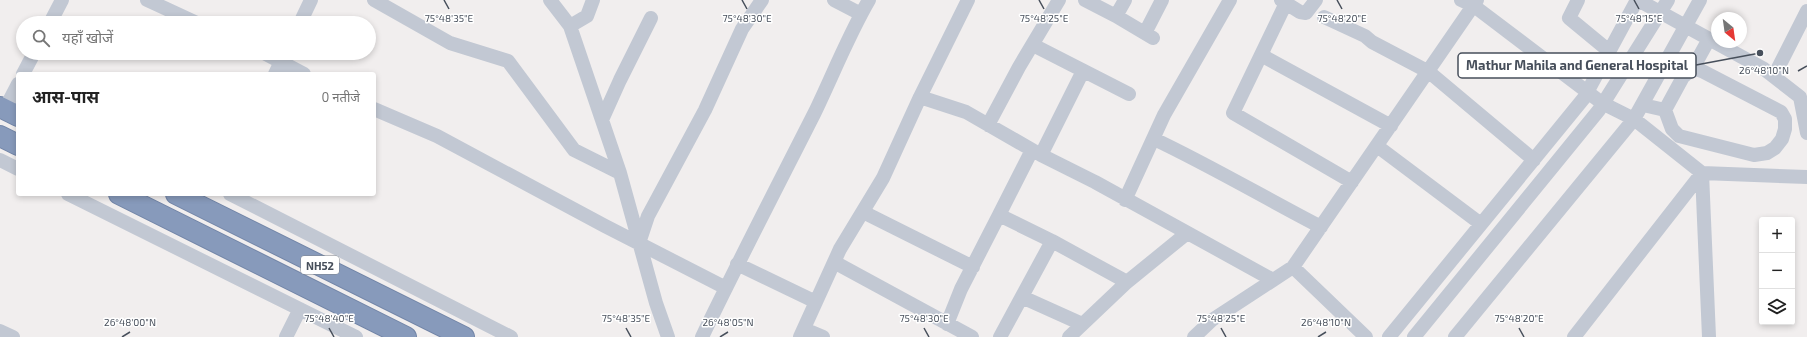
<!DOCTYPE html>
<html lang="hi">
<meta charset="utf-8">
<style>
body{margin:0;font-family:"Exo 2","Noto Sans Devanagari",sans-serif;background:#f6f6f6;color:#222}
.controls{position:absolute;right:12px;bottom:12px;display:grid;overflow:hidden;border-radius:4px;box-shadow:0 2px 6px #0003}
.controls button{width:36px;height:36px;display:grid;place-items:center;padding:0;border:0;border-bottom:1px solid #e0e0e0;background:#fff;color:#222;font:20px sans-serif}
.compass{position:absolute;left:1711px;top:12px;width:36px;height:36px;border-radius:50%;background:#fff;box-shadow:0 2px 6px #0003;rotate:151deg}
.list{margin:0;padding:0;list-style:none}
h2{display:flex;justify-content:space-between;align-items:center;height:52px;margin:0;padding:0 16px;font-size:17px}
h2 small{font-size:13px;font-weight:400;color:#767676}
.icon{flex:none;width:22px;height:22px;fill:none;stroke:currentColor;stroke-width:2;stroke-linecap:round;stroke-linejoin:round}
.map{position:relative;flex:none;width:1807px;height:337px;overflow:hidden}
.search{position:absolute;background:#fff;box-shadow:0 2px 6px #0003;left:16px;top:16px;width:360px;height:44px;display:flex;align-items:center;gap:10px;box-sizing:border-box;padding:0 14px;border-radius:22px;color:#767676;font-size:15px}
.panel{position:absolute;background:#fff;box-shadow:0 2px 6px #0003;left:16px;top:72px;width:360px;height:124px;border-radius:4px}
.map>svg:first-child{display:block}
.lines{fill:none;stroke-linecap:round;stroke-linejoin:round}
.highway-casing{stroke:#7285a7;stroke-width:22}
.minor{stroke:#c2c8d3;stroke-width:14}
.highway{stroke:#879abb;stroke-width:20}
.ticks{fill:none;stroke:#474f5b;stroke-width:1.5}
.labels{text-anchor:middle;dominant-baseline:central;stroke-width:3;stroke-linejoin:round;paint-order:stroke}
.shield{fill:#fff;stroke:#7e848c;stroke-width:1}
.shield-label{font-size:11px;font-weight:bold;fill:#474f5b}
.ticks-label{font-size:10px;text-anchor:middle;fill:#474f5b;stroke:#fff;stroke-width:3;stroke-linejoin:round;paint-order:stroke}
.leader{fill:none;stroke:#474f5b;stroke-width:1.5}
.callout-dot{fill:#474f5b;stroke:#fff;stroke-width:1.5}
.callout{fill:#fff;stroke:#474f5b;stroke-width:1.5}
.callout-label{font-size:13px;text-anchor:middle;font-weight:bold;fill:#474f5b}
</style>
<div class="map">
<svg width="1807" height="337" viewBox="0 0 1807 337">
<rect width="100%" height="100%" fill="#f1eeee"/>
<g class="lines">
<defs>
<path id="highway" d="M 0,107 L 18,116
M 0,136 L 18,145
M 119,194 L 406,337
M 176,194 L 464,337"/>
</defs>
<use href="#highway" class="highway-casing"/>
<path class="minor" d="M 147,0 L 197,23
M 374,0 L 450,43 L 508,61 L 574,150 L 620,173
M 550,0 L 570,26 L 620,173 L 656,303 L 668,337
M 834,0 L 861,14
M 1085,0 L 1116,16 L 1125,0
M 1281,0 L 1300,12 L 1306,13 L 1316,0
M 1461,0 L 1474,6 L 1602,103 L 1634,119 L 1702,173 L 1807,177
M 1578,0 L 1569,18 L 1609,51
M 1638,0 L 1764,69 L 1800,97 L 1807,133
M 1286,3 L 1233,113 L 1352,182
M 1116,16 L 1153,38
M 1324,17 L 1365,36 L 1372,42 L 1429,72 L 1534,160
M 50,23 L 62,0
M 300,23 L 311,0
M 570,26 L 587,16 L 593,0
M 1145,33 L 1162,0
M 1033,45 L 1129,94
M 264,53 L 304,74
M 1261,55 L 1391,126
M 1693,68 L 1709,39
M 23,74 L 34,53
M 275,74 L 285,53
M 1774,76 L 1807,11
M 920,97 L 968,0
M 1643,105 L 1665,110 L 1683,77 L 1693,68 L 1702,71 L 1781,112 L 1785,119 L 1785,129 L 1782,139 L 1775,148 L 1767,153 L 1754,155 L 1679,136 L 1672,129 L 1665,110
M 5,109 L 18,84
M 374,109 L 437,136 L 605,226 L 726,288
M 602,120 L 620,80 L 651,18
M 988,125 L 1019,67 L 1059,0
M 1154,139 C 1211,166 1265,198 1321,227
M 1377,146 L 1481,224
M 1041,155 L 1083,71
M 0,160 L 18,169
M 1702,173 L 1709,337
M 68,194 L 356,337
M 230,194 L 511,337
M 1125,200 L 1164,115 L 1230,0
M 863,212 L 973,267
M 999,215 L 1032,150
M 639,243 L 648,216 L 705,110 L 742,29 L 762,0
M 834,262 L 972,337
M 737,264 L 816,302
M 1293,267 L 1477,0
M 1022,297 L 1082,324
M 947,324 L 961,289 L 999,215 L 1052,241 L 1127,282
M 804,329 L 823,337
M 0,331 L 13,337
M 286,337 L 300,309
M 702,337 C 738,262 776,189 814,114 C 832,77 848,36 869,0
M 800,337 L 840,249 L 883,178 L 920,97 L 966,112 L 1041,155 L 1095,182 L 1273,280
M 1000,337 L 1052,241
M 1069,337 L 1127,282 L 1186,234
M 1194,337 L 1212,320 L 1293,267 L 1366,337
M 1389,337 L 1584,98 L 1637,0
M 1414,337 L 1599,110 L 1668,0
M 1455,337 L 1634,119 L 1700,0
M 1574,337 L 1702,173"/>
<use href="#highway" class="highway"/>
</g>
<path class="ticks" d="M 444,0 L 449,9M 742,0 L 747,9M 1039,0 L 1044,9M 1337,0 L 1342,9M 1634,0 L 1639,9M 1798,71 L 1807,66M 329,328 L 334,337M 626,328 L 631,337M 924,328 L 929,337M 1221,328 L 1226,337M 1519,328 L 1524,337M 122,337 L 130,332M 720,337 L 728,332M 1318,337 L 1326,332"/>
<g class="labels">
<rect class="shield" x="301" y="256" width="38" height="18" rx="3"/>
<g class="shield-label">
<text x="320" y="265">NH52</text>
</g>
</g>
<g class="ticks-label">
<text x="449" y="22">75°48'35"E</text>
<text x="747" y="22">75°48'30"E</text>
<text x="1044" y="22">75°48'25"E</text>
<text x="1342" y="22">75°48'20"E</text>
<text x="1639" y="22">75°48'15"E</text>
<text x="1764" y="74">26°48'10"N</text>
<text x="329" y="322">75°48'40"E</text>
<text x="626" y="322">75°48'35"E</text>
<text x="924" y="322">75°48'30"E</text>
<text x="1221" y="322">75°48'25"E</text>
<text x="1519" y="322">75°48'20"E</text>
<text x="130" y="326">26°48'00"N</text>
<text x="728" y="326">26°48'05"N</text>
<text x="1326" y="326">26°48'10"N</text>
</g>
<path class="leader" d="M1760 53L1696 65"/>
<circle class="callout-dot" cx="1760" cy="53" r="4"/>
<rect class="callout" x="1458" y="53" width="238" height="25" rx="4"/>
<g class="callout-label">
<text x="1577" y="70">Mathur Mahila and General Hospital</text>
</g>
</svg>
<div class="controls">
<button>+</button>
<button>−</button>
<button><svg class="icon" aria-label="layers" viewBox="0 0 24 24"><path d="M12 4l9 5-9 5-9-5zM3 14l9 5 9-5"/></svg></button>
</div>
<svg class="compass" viewBox="-18 -18 36 36"><path d="M0-13l5 13h-10z" fill="#e53935"/><path d="M0 13l5-13h-10z" fill="#767676"/></svg>
<div class="search"><svg class="icon" aria-label="search" viewBox="0 0 24 24"><circle cx="10" cy="10" r="6"/><path d="M15 15l6 6"/></svg>यहाँ खोजें</div>
<section class="panel">
<h2>आस-पास<small>0 नतीजे</small></h2>
<ul class="list">
</ul>
</section>
</div>
